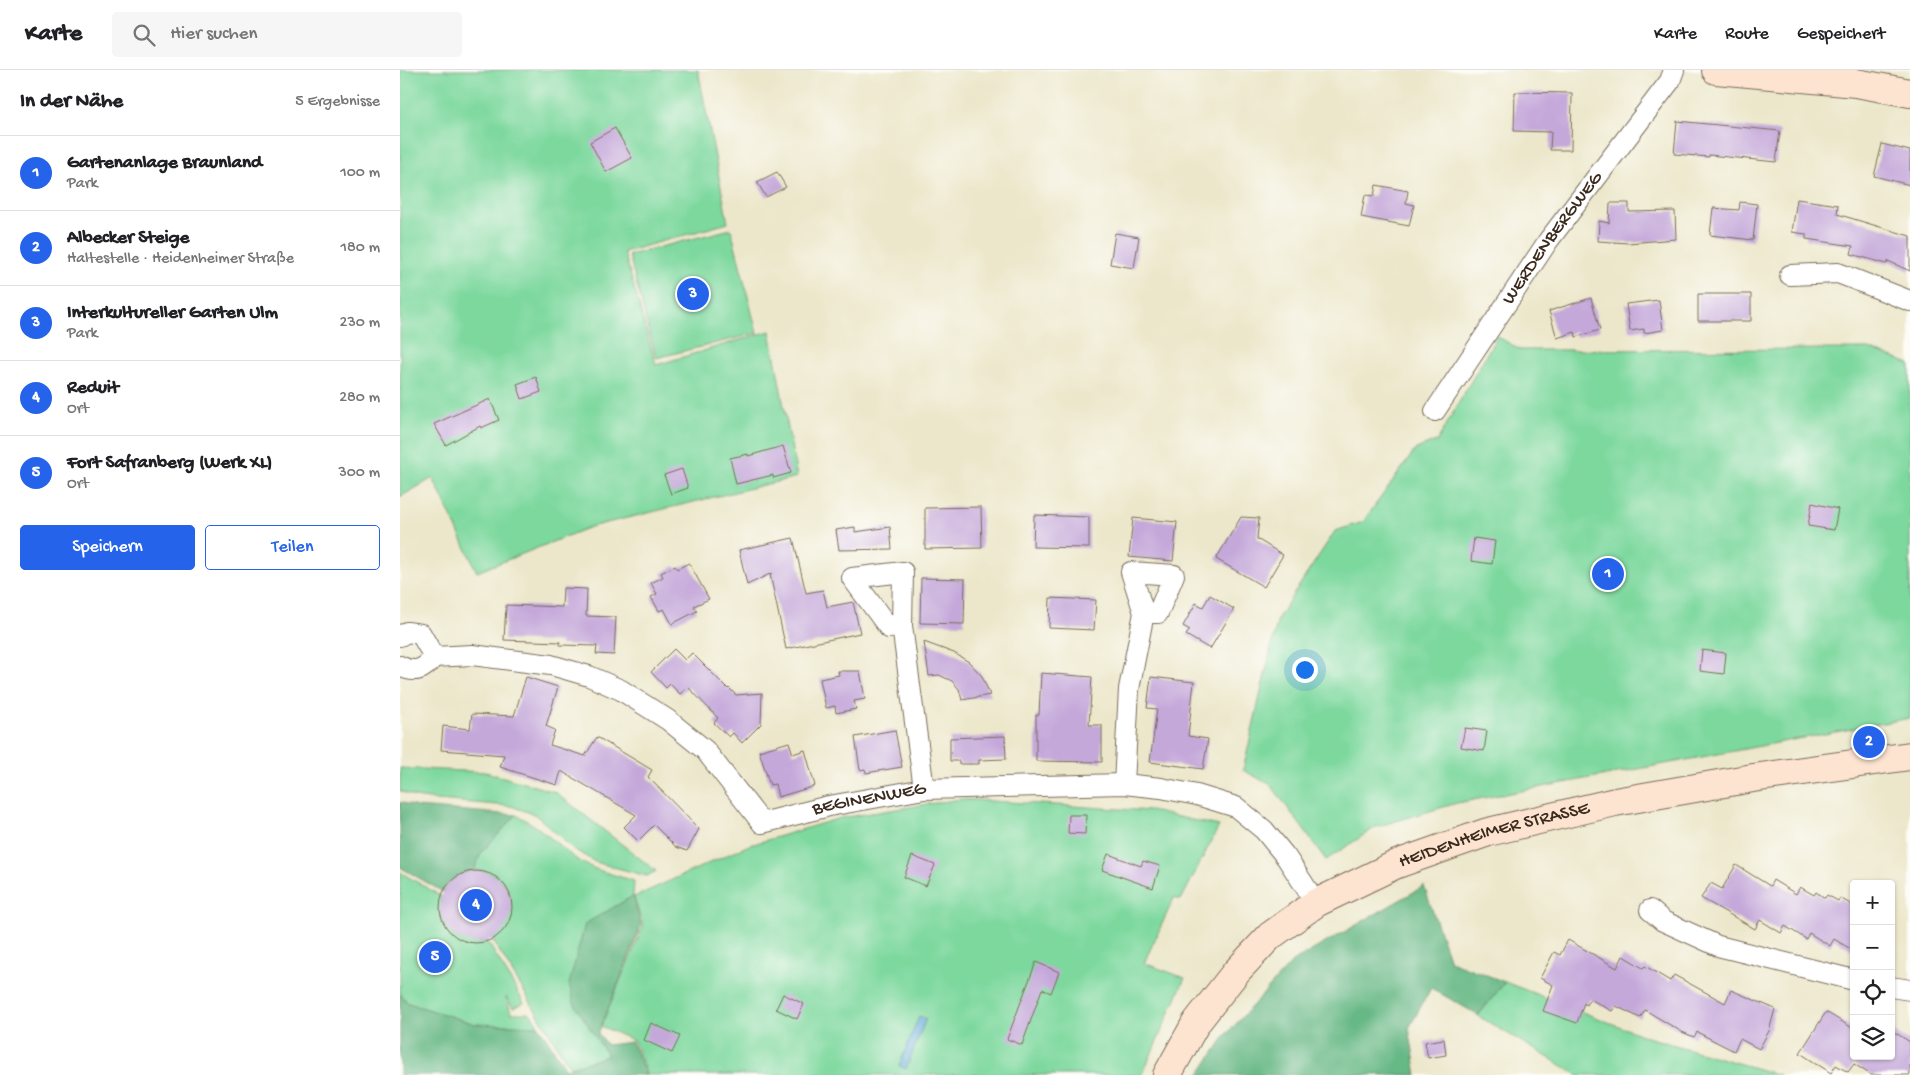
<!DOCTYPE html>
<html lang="de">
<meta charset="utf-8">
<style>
body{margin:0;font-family:"Gochi Hand",sans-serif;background:#f6f6f6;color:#202124}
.controls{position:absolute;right:15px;bottom:15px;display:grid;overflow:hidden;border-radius:5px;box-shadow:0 1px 4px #0004}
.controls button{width:45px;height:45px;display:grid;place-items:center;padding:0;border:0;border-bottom:1px solid #e0e0e0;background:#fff;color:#202124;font:25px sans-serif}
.you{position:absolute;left:904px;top:599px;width:18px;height:18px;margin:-12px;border:4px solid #fff;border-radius:50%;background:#1a73e8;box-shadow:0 0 0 8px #1a73e833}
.badge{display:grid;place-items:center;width:32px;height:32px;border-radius:50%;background:#2563eb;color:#fff;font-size:16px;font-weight:700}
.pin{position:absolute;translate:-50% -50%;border:2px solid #fff;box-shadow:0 1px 5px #0006}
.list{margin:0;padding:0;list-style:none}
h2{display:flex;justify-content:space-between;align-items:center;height:65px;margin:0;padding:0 20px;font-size:21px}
h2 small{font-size:16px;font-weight:400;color:#757577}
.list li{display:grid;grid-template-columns:32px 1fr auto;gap:15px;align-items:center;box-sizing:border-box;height:75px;padding:0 20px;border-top:1px solid #e0e0e0}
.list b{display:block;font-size:19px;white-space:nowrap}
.list p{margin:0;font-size:16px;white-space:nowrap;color:#757577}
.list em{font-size:16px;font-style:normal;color:#757577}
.actions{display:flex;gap:10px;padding:15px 20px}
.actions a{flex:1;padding:11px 0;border:1px solid #2563eb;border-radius:5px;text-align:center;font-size:18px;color:#2563eb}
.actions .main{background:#2563eb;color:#fff}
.icon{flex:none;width:28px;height:28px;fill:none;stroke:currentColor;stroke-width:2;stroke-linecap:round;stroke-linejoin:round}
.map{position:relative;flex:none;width:1510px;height:1005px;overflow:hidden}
header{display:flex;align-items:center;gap:30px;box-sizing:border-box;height:70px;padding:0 25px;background:#fff;border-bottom:1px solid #e0e0e0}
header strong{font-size:24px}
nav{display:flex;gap:28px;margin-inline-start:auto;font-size:18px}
.search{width:350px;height:45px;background:#f6f6f6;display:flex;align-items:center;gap:12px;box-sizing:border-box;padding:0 18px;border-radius:5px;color:#757577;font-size:19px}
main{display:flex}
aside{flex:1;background:#fff}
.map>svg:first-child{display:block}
.green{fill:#7dd89e;stroke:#5c815e}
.forest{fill:#66b885;stroke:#507152}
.water{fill:#5fabd8;stroke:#4d6a7b}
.building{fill:#c4a8da}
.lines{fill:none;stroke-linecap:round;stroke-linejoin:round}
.street-casing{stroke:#796c5a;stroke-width:22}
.secondary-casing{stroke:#796c5a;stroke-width:30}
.street{stroke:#fff;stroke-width:20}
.secondary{stroke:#fde4d1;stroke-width:28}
.labels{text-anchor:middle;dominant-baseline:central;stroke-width:5;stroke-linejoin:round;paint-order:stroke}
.street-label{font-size:19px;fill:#3b2a1e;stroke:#fdfcf7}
</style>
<header>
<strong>Karte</strong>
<div class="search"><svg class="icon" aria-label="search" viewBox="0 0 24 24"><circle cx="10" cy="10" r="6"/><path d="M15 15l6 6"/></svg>Hier suchen</div>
<nav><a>Karte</a><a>Route</a><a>Gespeichert</a></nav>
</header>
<main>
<aside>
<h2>In der Nähe<small>5 Ergebnisse</small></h2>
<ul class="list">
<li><span class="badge">1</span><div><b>Gartenanlage Braunland</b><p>Park</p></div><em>100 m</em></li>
<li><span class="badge">2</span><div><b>Albecker Steige</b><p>Haltestelle · Heidenheimer Straße</p></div><em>180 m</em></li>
<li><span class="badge">3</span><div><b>Interkultureller Garten Ulm</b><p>Park</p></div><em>230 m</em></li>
<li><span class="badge">4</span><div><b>Reduit</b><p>Ort</p></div><em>280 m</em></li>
<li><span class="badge">5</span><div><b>Fort Safranberg (Werk XL)</b><p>Ort</p></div><em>300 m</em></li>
</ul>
<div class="actions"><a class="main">Speichern</a><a>Teilen</a></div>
</aside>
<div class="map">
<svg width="1510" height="1005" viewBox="0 0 1510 1005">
<rect width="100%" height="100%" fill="#fdfcf7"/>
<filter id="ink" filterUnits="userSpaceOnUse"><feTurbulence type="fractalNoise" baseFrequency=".02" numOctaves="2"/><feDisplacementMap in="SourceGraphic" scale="10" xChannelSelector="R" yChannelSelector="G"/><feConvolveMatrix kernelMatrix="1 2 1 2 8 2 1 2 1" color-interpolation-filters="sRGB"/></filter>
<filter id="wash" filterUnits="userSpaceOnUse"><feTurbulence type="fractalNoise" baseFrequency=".0096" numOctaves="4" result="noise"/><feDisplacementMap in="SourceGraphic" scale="20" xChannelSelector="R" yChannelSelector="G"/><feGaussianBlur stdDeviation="1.12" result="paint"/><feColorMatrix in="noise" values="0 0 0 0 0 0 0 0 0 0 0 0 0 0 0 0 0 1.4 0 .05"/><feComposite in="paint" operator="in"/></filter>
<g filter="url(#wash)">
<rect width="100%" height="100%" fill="#ece7ca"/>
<path class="green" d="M 0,0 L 298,0 L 328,153 L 224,182 L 256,295 L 370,261 L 397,407 L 190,457 L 77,502 L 33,408 L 0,427 Z
M 331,159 L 357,263 L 256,288 L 229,185 Z
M 1097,266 L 1120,280 L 1469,279 L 1510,294 L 1510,648 L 1057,733 L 976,757 L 926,790 L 871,715 L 843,700 L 878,548 L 935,461 L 963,452 L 1016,379 L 1037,371 Z
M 0,698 L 86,702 L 155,722 L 256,801 L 247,806 L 195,792 L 172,778 L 136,745 L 111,736 L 36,730 L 15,727 L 0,721 Z
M 560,729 L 751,741 L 819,756 L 781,830 L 774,828 L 744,893 L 785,908 L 742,1005 L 247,1005 L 234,971 L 201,956 L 243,857 L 234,827 L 347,776 L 440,748 Z
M 116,745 C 139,755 156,774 176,789 C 192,800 215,805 234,811 L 233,826 L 185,854 L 174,933 L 208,986 L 170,997 L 92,869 C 124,847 115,802 74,800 L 81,783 Z
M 0,802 L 41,826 C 37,859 55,875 88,872 L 124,933 L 113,938 L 106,927 L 111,943 L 130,943 L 139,956 L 75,954 L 8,933 L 0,924 Z
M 1105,912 L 1247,967 L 1379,1005 L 1178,1005 L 1078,946 Z"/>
<path class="forest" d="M 0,732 L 17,737 L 116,745 L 81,783 L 74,801 C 59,802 50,810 43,822 L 0,797 Z
M 1024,816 L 1050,891 L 1105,912 L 1078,945 L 1031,918 L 1009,958 L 1017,1005 L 799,1005 L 825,966 L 892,892 Z
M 233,826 L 241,856 L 198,964 L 207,975 L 232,972 L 246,1005 L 0,1005 L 0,924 L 8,933 L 75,954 L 139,956 L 166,999 L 208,986 L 174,933 L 169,914 L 185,854 Z"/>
<path class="water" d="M 519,946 L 526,949 L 506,999 L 499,996 Z"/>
<g id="blocks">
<path class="building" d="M 1115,22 L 1172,23 L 1171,80 L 1150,80 L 1151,62 L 1114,61 Z
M 1277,51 L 1380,61 L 1376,92 L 1309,85 L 1309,87 L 1274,84 Z
M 215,58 L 232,88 L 206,102 L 190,72 Z
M 1482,74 L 1510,81 L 1510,115 L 1474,106 Z
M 377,102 L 386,117 L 366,127 L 357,112 Z
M 976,115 L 1008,121 L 1006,133 L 1014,135 L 1009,156 L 961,147 L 965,125 L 974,126 Z
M 1397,129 L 1438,135 L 1437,144 L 1510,166 L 1510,201 L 1488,191 L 1487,194 L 1451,184 L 1453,176 L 1406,169 L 1406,164 L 1392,162 Z
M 1340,132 L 1357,134 L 1353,170 L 1310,165 L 1313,138 L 1339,140 Z
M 1210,133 L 1229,133 L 1229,142 L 1275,141 L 1276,169 L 1228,173 L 1198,171 L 1199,151 L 1209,153 Z
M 715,163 L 739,167 L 734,198 L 710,194 Z
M 1298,224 L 1351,224 L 1351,251 L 1298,251 Z
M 1191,228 L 1200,260 L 1176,267 L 1175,262 L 1157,268 L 1149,241 Z
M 1259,230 L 1263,260 L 1244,263 L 1244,259 L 1230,261 L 1226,234 Z
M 136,307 L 141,322 L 122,329 L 117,314 Z
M 90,329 L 99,350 L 81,358 L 80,356 L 46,375 L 34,354 Z
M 383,376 L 391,403 L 373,408 L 373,405 L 336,414 L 330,388 L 348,384 L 348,386 Z
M 282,399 L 288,418 L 271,424 L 264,405 Z
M 1412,433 L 1438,439 L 1434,460 L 1408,456 Z
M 581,437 L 582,478 L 525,479 L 525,438 Z
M 634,445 L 689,447 L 689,478 L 633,477 Z
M 841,447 L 859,448 L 857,469 L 883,485 L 864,517 L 816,489 Z
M 733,448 L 777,452 L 773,491 L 729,487 Z
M 455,457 L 455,462 L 490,457 L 492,479 L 439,480 L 436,460 Z
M 393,468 L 406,523 L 423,520 L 427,537 L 453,532 L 460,563 L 386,579 L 370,504 L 372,503 L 347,515 L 339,480 Z
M 1074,468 L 1095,471 L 1092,494 L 1071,491 Z
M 289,493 L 309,529 L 294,536 L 297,541 L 272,554 L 264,539 L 259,541 L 251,527 L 257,524 L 251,513 L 263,507 L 261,503 L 275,496 L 277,499 Z
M 521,508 L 565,509 L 564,554 L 520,553 Z
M 163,518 L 187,519 L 186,546 L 216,547 L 214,585 L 196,584 L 197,576 L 160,575 L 160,572 L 104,570 L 106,535 L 162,537 Z
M 810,525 L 834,539 L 810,579 L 786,565 L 790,560 L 783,556 L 796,533 L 803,537 Z
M 650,528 L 696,530 L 694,560 L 649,558 Z
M 524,572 L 554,583 L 569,592 L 582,606 L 590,625 L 562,630 L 559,619 L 552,611 L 539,605 L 529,606 Z
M 274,579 L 285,590 L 292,583 L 328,619 L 329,618 L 336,625 L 362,623 L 361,654 L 342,673 L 333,663 L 329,667 L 314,653 L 318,648 L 288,617 L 280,624 L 270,614 L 266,618 L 251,602 Z
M 1302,580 L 1326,583 L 1324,604 L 1300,601 Z
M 438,601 L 460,601 L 465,629 L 454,631 L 456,639 L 436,643 L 435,636 L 426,638 L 420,609 L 439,605 Z
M 641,603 L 692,607 L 689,655 L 702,655 L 702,692 L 636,691 L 636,645 L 639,645 Z
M 126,607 L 158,617 L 146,656 L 155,660 L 150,675 L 185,686 L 197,667 L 252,700 L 248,707 L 299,759 L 287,781 L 276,777 L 254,755 L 238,771 L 224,757 L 236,745 L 161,701 L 157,715 L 100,697 L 104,685 L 41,680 L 43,656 L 70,659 L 72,644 L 114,646 Z
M 751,607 L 794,612 L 788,666 L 808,669 L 803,699 L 750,692 L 757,639 L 747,638 Z
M 1065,658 L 1087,661 L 1084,681 L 1061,677 Z
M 495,660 L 502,697 L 466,703 L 465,699 L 460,700 L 455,667 Z
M 605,666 L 606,689 L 579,690 L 579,694 L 559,694 L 559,691 L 550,691 L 550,668 Z
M 389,672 L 393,684 L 405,680 L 415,716 L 378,727 L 375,714 L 370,715 L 359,681 Z
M 669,745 L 686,745 L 685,764 L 668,763 Z
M 708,784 L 741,796 L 743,791 L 760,796 L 753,818 L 702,800 Z
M 512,786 L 535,795 L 526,816 L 504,807 Z
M 1336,795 L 1370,816 L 1373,810 L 1396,824 L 1400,817 L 1414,825 L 1416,822 L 1425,828 L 1427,825 L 1438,831 L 1440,828 L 1454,836 L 1454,881 L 1434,869 L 1430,876 L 1409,863 L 1406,869 L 1385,856 L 1381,863 L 1360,850 L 1355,859 L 1301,828 L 1311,813 L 1322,819 Z
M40 837a36 36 0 1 1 72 0a36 36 0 1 1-72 0Z
M 1168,870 L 1217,898 L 1223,886 L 1243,898 L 1245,896 L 1270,911 L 1274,905 L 1325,933 L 1331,920 L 1375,939 L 1369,961 L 1359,979 L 1340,969 L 1334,981 L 1297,962 L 1294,967 L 1282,962 L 1245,940 L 1240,948 L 1216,936 L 1212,941 L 1190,929 L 1186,935 L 1184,933 L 1177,953 L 1143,941 L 1153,915 L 1140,908 L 1154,882 L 1160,885 Z
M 636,892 L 659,902 L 651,923 L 642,919 L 622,975 L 607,969 Z
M 383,924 L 404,934 L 397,949 L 376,939 Z
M 1426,942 L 1454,959 L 1454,986 L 1491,986 L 1491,960 L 1510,972 L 1510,1005 L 1471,1005 L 1454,994 L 1448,1002 L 1436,995 L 1431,1003 L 1400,983 Z
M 251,953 L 280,966 L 272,983 L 244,970 Z
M 1044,969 L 1046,985 L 1028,988 L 1025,972 Z"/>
</g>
</g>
<g filter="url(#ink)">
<use href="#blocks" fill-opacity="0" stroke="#796c5a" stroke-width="1"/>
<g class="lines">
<defs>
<g id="street">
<path d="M 1390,205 L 1438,203 L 1510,231"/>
<path id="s1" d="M 1035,341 L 1148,171 L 1270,11 L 1274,0"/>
<path d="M 502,556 L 489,558 L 452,508 L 503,502 L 502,556 L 524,719"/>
<path d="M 0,566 L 7,562 L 21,564 L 34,587"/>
<path id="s2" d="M 34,587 L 72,585 L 151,595 L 189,606 L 221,620 L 268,650 L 305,680 L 362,753 L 429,736 L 524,719 L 724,714 L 761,718 L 797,725 L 836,737 L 864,760 L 886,787 L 916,833"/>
<path d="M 0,596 C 15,604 24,600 34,587"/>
<path d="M 724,714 L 729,619 L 744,543 L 731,502 L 774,505 L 758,543 L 744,543"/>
<path d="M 1250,840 L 1263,851 L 1318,876 L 1454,910"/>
<path d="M 1491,917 L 1510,920"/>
</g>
<g id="secondary">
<path d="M 1316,0 L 1456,13 L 1510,23"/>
<path id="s3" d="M 767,1005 L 796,953 L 836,902 L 870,866 L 916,833 L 997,794 L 1088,762 L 1215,732 L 1353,708 L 1510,686"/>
</g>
</defs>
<use href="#street" class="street-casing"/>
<use href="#secondary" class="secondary-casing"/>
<use href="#street" class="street"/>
<use href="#secondary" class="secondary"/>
</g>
</g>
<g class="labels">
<g class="street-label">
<text stroke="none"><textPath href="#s1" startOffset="209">WERDENBERGWEG</textPath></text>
<text stroke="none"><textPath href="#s2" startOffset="498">BEGINENWEG</textPath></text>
<text stroke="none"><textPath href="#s3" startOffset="422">HEIDENHEIMER STRASSE</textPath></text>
</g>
</g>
</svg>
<div class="controls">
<button>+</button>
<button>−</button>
<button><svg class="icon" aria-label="locate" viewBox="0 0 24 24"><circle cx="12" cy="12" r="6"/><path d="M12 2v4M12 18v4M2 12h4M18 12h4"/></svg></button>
<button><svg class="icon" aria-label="layers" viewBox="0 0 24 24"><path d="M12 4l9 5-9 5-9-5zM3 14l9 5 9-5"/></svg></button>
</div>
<div class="you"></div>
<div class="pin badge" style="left:1208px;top:504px">1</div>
<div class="pin badge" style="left:1469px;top:672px">2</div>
<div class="pin badge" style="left:293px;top:224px">3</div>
<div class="pin badge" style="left:76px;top:835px">4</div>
<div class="pin badge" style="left:35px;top:887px">5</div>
</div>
</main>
